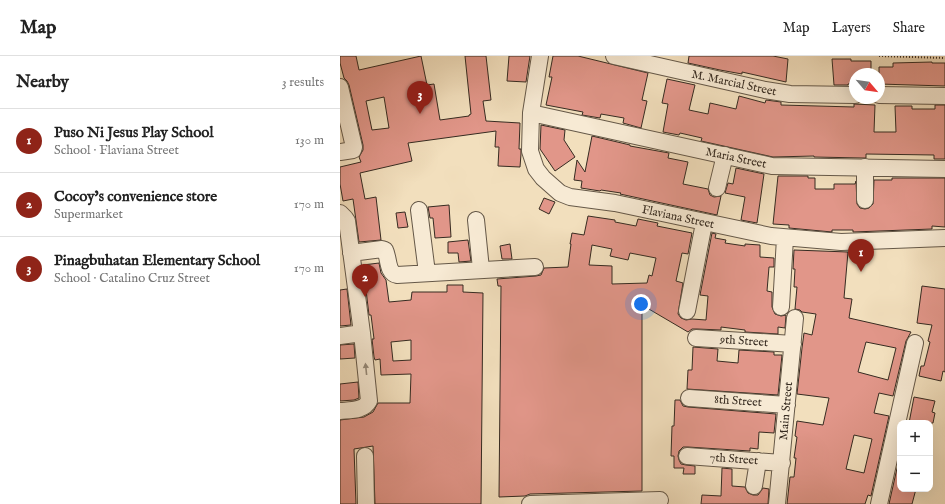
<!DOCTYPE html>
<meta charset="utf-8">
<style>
body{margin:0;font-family:"IM FELL English",serif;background:#f2f2f2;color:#222}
.controls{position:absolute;right:12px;bottom:12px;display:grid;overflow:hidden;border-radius:8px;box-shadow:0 4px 16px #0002}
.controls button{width:36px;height:36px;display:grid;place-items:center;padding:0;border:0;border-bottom:1px solid #e0e0e0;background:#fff;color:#222;font:20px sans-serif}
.compass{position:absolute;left:509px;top:12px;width:36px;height:36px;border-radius:50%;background:#fff;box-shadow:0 4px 16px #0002;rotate:119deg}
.you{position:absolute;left:301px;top:248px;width:14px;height:14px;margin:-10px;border:3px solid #fff;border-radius:50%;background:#1a73e8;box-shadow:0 0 0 6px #1a73e833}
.badge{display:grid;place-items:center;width:26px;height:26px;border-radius:50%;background:#8f2418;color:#fff;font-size:13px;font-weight:700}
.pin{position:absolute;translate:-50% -33px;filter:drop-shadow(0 1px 2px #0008)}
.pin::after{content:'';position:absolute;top:21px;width:14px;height:12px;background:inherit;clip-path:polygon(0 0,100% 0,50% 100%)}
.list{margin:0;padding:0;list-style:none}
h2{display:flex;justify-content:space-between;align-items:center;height:52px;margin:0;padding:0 16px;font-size:17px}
h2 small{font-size:13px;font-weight:400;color:#767676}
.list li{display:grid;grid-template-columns:26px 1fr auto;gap:12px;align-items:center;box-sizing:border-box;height:64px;padding:0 16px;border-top:1px solid #e0e0e0}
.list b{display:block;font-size:15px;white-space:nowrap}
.list p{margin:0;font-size:13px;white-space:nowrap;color:#767676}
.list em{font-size:13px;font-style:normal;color:#767676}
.map{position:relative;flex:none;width:605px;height:448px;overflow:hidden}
header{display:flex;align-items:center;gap:24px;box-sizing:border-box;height:56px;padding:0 20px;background:#fff;border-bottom:1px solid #e0e0e0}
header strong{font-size:19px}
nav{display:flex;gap:22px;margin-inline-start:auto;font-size:14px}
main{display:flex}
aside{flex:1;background:#fff}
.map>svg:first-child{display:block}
.building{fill:#e19689;stroke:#362b21;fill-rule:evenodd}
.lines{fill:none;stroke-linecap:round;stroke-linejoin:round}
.minor-casing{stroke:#655848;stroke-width:18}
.path{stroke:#362b21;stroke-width:2;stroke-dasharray:1 2;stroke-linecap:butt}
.minor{stroke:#f7ead4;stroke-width:16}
.oneway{fill:#968a7a}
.labels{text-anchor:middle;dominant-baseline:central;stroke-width:3.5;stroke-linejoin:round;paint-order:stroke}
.street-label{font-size:12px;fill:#362b21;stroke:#f7ead4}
</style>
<header>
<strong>Map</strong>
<nav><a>Map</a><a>Layers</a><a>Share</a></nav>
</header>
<main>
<aside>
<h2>Nearby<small>3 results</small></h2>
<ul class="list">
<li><span class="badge">1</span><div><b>Puso Ni Jesus Play School</b><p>School · Flaviana Street</p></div><em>130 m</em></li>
<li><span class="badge">2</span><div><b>Cocoy's convenience store</b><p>Supermarket</p></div><em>170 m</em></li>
<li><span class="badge">3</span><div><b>Pinagbuhatan Elementary School</b><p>School · Catalino Cruz Street</p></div><em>170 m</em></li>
</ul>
</aside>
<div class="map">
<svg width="605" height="448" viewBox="0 0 605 448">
<rect width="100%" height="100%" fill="#f2dfbd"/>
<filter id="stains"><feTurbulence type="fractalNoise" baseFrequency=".005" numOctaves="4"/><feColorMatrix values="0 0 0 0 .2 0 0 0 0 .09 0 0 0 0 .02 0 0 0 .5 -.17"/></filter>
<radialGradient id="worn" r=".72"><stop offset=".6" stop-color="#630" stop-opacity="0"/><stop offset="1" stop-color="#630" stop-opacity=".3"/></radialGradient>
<path class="building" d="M 0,0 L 16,0 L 19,14 L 81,0 L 87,29 L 94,28 L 100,64 L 129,60 L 129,59 L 131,58 L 125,0 L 146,0 L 151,44 L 143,45 L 146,65 L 180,67 L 179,93 L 181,93 L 181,98 L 180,111 L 158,110 L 159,91 L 155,91 L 156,75 L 68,87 L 72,105 L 20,117 L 25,143 L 36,141 L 41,184 L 19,186 L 13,143 L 3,145 L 0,128 L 0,111 L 21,106 L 19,101 L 23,94 L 23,89 L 9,29 L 7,25 L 4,22 L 0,7 ZM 44,41 L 49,72 L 32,74 L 26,45 Z
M 169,0 L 190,0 L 186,26 L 167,25 Z
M 213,0 L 238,0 L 308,17 L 302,44 L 307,45 L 301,72 L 283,67 L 284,62 L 261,58 L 260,62 L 242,59 L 243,56 L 206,49 L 212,21 L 209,21 Z
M 349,0 L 433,0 L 448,3 L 446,26 L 402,16 L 402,18 L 380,14 L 348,7 Z
M 492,3 L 511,3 L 511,5 L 531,5 L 531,18 L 515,18 L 515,27 L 508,28 L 508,29 L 494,29 Z
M 592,6 L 592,7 L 605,7 L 605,30 L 539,28 L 539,11 L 553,11 L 553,7 Z
M 327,23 L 355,29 L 349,54 L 368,58 L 370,47 L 396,53 L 399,40 L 425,47 L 426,44 L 441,46 L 441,49 L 514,51 L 514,48 L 535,49 L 534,76 L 556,76 L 555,50 L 572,50 L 572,53 L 595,53 L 595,49 L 605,49 L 605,103 L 594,103 L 594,99 L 526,98 L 526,102 L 523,102 L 474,101 L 474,100 L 433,101 L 361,85 L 362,82 L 340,77 L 339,79 L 323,76 L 328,48 L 322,47 Z
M 201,69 L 225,74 L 224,84 L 235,101 L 215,115 L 200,93 Z
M 252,80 L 290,89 L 290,90 L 329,97 L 328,102 L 348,106 L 343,128 L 368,133 L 370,139 L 374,141 L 381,140 L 377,159 L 280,138 L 281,137 L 261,134 L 260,135 L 241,132 L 242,125 L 234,124 L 237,104 L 245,116 Z
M 396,112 L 424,118 L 417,167 L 401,164 L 405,141 L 385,137 L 388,127 L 393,128 Z
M 438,120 L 468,120 L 468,122 L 475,122 L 475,133 L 494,133 L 494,128 L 515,128 L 516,125 L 517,148 L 520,152 L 525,153 L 529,152 L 533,148 L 534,124 L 552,124 L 552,122 L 605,122 L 605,171 L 592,170 L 592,173 L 513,176 L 513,174 L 492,174 L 492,176 L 449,172 L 449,169 L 433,168 Z
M 204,142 L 215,146 L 209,158 L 199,153 Z
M 109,149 L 111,181 L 95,182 L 93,162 L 90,162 L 88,151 Z
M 65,156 L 68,171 L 58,172 L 56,157 Z
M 248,160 L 275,164 L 275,166 L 296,170 L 298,163 L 318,167 L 317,170 L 352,177 L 348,198 L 342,197 L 336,225 L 343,227 L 338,258 L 341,262 L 346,264 L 352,263 L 366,264 L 368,240 L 360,239 L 372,177 L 376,178 L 375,182 L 386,184 L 385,187 L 405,190 L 405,188 L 420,189 L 420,201 L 434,202 L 434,211 L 429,211 L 427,235 L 432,236 L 432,251 L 435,258 L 441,260 L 446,259 L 445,272 L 438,271 L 438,278 L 405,276 L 405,274 L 381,271 L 381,274 L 357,273 L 352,273 L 348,276 L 302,249 L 302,435 L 190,438 L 185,440 L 159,441 L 161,230 L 158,230 L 157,223 L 196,220 L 201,219 L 204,212 L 228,211 L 231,188 L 230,188 L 232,177 L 244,179 ZM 252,189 L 272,193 L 270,200 L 288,204 L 290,197 L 316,202 L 312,220 L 309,219 L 307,227 L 272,228 L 272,210 L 249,209 Z
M 128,184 L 131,205 L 119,206 L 118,197 L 108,197 L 108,186 Z
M 170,188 L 172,203 L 162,203 L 160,190 Z
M 454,194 L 508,196 L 504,242 L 512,243 L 509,262 L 571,276 L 566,285 L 553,340 L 539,337 L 534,357 L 549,360 L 531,440 L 528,439 L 525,448 L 447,448 L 450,421 L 454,421 L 456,402 L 454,402 L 457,381 L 455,380 L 457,365 L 483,369 L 489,342 L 457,338 L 462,292 L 464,277 L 472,279 L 476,258 L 462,256 L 460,254 L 455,253 L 457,231 L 454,231 L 455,213 L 453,213 ZM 526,286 L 556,292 L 548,324 L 518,316 ZM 514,379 L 532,383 L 524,417 L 506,413 Z
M 39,207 L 41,217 L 46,224 L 49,246 L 71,244 L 72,236 L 107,236 L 107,229 L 123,229 L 123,236 L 143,237 L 141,448 L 35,448 L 33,390 L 14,393 L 16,448 L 0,448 L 0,364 L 24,361 L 33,356 L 38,347 L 70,347 L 71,318 L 41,319 L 40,303 L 35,304 L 34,301 L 32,283 L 34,283 L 31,259 L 29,259 L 23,209 ZM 71,284 L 71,304 L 53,305 L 51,286 Z
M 582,230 L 605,233 L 605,316 L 603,315 L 601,325 L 579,320 L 581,310 L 584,310 L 590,286 L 588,285 L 592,269 L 577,267 Z
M 7,233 L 11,269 L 0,270 L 0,234 Z
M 14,288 L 15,302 L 0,303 L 0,289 Z
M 353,291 L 378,293 L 377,305 L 398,307 L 399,294 L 434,296 L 434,299 L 442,299 L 438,339 L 347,333 L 348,314 L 352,314 Z
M 18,326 L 19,342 L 14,344 L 0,345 L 0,328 Z
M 574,341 L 595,345 L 592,356 L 595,357 L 593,367 L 569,367 Z
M 335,344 L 340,344 L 343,350 L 348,351 L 436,358 L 434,377 L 419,376 L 418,393 L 410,392 L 410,395 L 348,391 L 343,391 L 339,395 L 338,400 L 339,404 L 341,408 L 346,409 L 355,410 L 355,418 L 343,418 L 344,412 L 334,412 L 334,400 L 331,400 L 332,370 L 334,370 Z
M 560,399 L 560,433 L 576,433 L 572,448 L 549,448 Z
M 382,412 L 392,413 L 392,430 L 405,431 L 408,437 L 413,439 L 418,439 L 423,432 L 429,433 L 428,448 L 361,448 L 362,439 L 381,440 Z"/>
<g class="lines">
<defs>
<path id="minor" d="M 200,0 L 191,57 L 190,95 L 196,113 L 203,122 L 220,137 L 230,141 L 275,147 L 431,180 L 501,186 L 605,182
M 274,0 L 425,34 L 450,38 L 515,39
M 0,31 L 14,91 L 13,94 L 0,96
M 539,39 L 605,40
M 191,57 L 432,110 L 605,113
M 377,132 L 385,99
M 525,144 L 525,111
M 79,154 L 87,217
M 0,157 L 5,162 L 7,165 L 22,277 L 29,345 C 24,355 10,354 0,355
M 136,164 L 141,213
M 11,197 L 42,193 L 45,194 C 49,202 47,217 57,219 L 195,211
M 441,251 L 445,182
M 347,255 L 364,167
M 0,280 L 22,277
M 356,282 L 453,288
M 349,342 L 447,349
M 25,400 L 26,448
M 347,400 L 442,407
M 414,430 L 418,405
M 190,448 L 320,444
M 437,448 L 455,262
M 539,448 L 575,287"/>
</defs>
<use href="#minor" class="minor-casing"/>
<path class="path" d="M 539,0 L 605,2"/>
<use href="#minor" class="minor"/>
</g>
<defs><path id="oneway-solid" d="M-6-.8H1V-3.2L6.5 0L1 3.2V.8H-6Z"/></defs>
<use class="oneway" href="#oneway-solid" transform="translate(26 313) rotate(-96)"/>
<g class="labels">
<g class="street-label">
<text transform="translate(394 27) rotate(12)">M. Marcial Street</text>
<text transform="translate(396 102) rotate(12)">Maria Street</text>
<text transform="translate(338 161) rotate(12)">Flaviana Street</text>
<text transform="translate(404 285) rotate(4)">9th Street</text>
<text transform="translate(398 345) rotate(4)">8th Street</text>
<text transform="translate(446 355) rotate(-85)">Main Street</text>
<text transform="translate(394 403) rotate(4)">7th Street</text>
</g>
</g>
<rect width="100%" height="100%" filter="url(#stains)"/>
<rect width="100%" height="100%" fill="url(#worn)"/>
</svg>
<div class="controls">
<button>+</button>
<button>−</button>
</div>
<svg class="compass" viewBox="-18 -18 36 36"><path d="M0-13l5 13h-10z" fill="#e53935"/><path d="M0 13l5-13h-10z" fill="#767676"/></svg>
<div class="you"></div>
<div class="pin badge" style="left:521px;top:216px">1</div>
<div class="pin badge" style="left:25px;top:241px">2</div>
<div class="pin badge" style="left:80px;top:58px">3</div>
</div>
</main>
